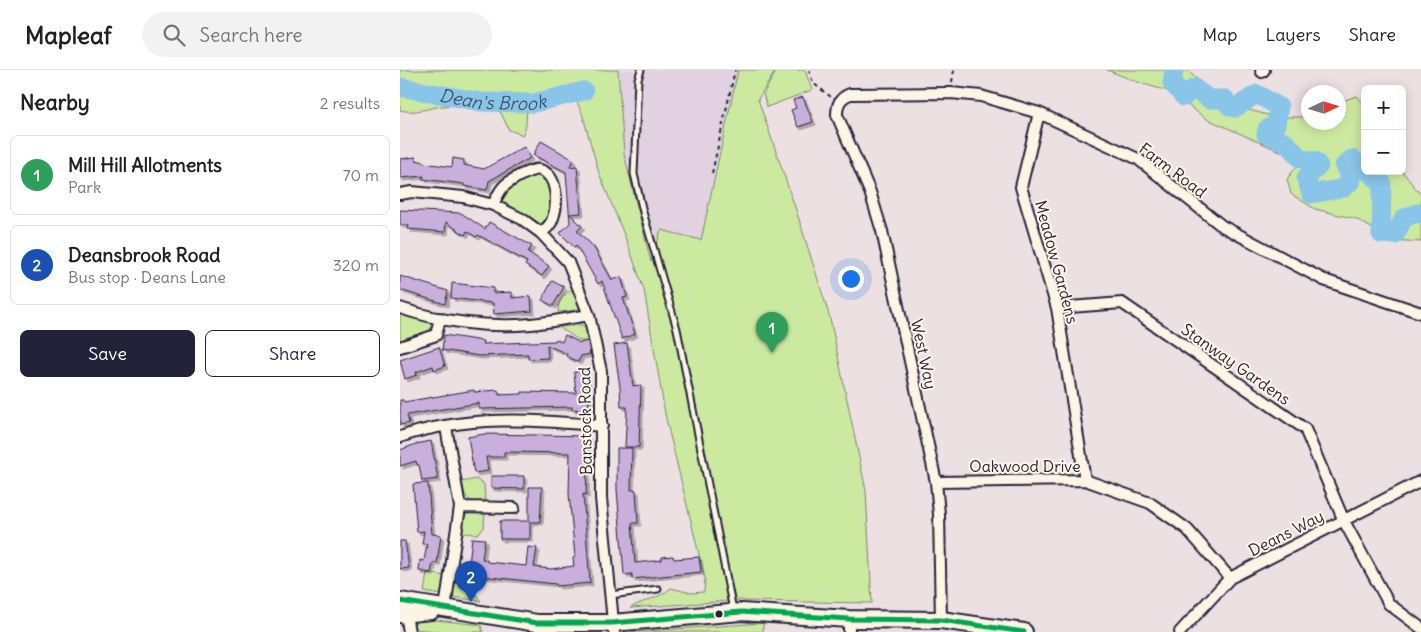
<!DOCTYPE html>
<meta charset="utf-8">
<style>
body{margin:0;font-family:Delius,sans-serif;background:#f2f2f2;color:#202124}
.controls{position:absolute;right:15px;top:15px;display:grid;overflow:hidden;border-radius:8px;box-shadow:0 2px 12px #0003}
.controls button{width:45px;height:45px;display:grid;place-items:center;padding:0;border:0;border-bottom:1px solid #e0e0e0;background:#fff;color:#202124;font:25px sans-serif}
.compass{position:absolute;left:901px;top:15px;width:45px;height:45px;border-radius:50%;background:#fff;box-shadow:0 2px 12px #0003;rotate:86deg}
.you{position:absolute;left:450px;top:208px;width:18px;height:18px;margin:-12px;border:4px solid #fff;border-radius:50%;background:#1a73e8;box-shadow:0 0 0 8px #1a73e833}
.badge{display:grid;place-items:center;width:32px;height:32px;border-radius:50%;background:#22223b;color:#fff;font-size:16px;font-weight:700}
.pin{position:absolute;translate:-50% -41px;filter:drop-shadow(0 1px 2px #0008)}
.pin::after{content:'';position:absolute;top:26px;width:18px;height:15px;background:inherit;clip-path:polygon(0 0,100% 0,50% 100%)}
.list{margin:0;padding:0;list-style:none}
h2{display:flex;justify-content:space-between;align-items:center;height:65px;margin:0;padding:0 20px;font-size:21px}
h2 small{font-size:16px;font-weight:400;color:#757577}
.list li{display:grid;grid-template-columns:32px 1fr auto;gap:15px;align-items:center;box-sizing:border-box;height:80px;margin:0 10px 10px;padding:0 10px;border:1px solid #e0e0e0;border-radius:8px}
.list b{display:block;font-size:19px;white-space:nowrap}
.list p{margin:0;font-size:16px;white-space:nowrap;color:#757577}
.list em{font-size:16px;font-style:normal;color:#757577}
.actions{display:flex;gap:10px;padding:15px 20px}
.actions a{flex:1;padding:11px 0;border:1px solid #22223b;border-radius:8px;text-align:center;font-size:18px;color:#22223b}
.actions .main{background:#22223b;color:#fff}
.icon{flex:none;width:28px;height:28px;fill:none;stroke:currentColor;stroke-width:2;stroke-linecap:round;stroke-linejoin:round}
.map{position:relative;flex:none;width:1021px;height:562px;overflow:hidden}
header{display:flex;align-items:center;gap:30px;box-sizing:border-box;height:70px;padding:0 25px;background:#fff;border-bottom:1px solid #e0e0e0}
header strong{font-size:24px}
nav{display:flex;gap:28px;margin-inline-start:auto;font-size:18px}
.search{width:350px;height:45px;background:#f2f2f2;display:flex;align-items:center;gap:12px;box-sizing:border-box;padding:0 18px;border-radius:28px;color:#757577;font-size:19px}
main{display:flex}
aside{flex:1;background:#fff}
.map>svg:first-child{display:block}
.built{fill:#e2d1e1}
.green{fill:#cce9a0;stroke:#77866e}
.lines{fill:none;stroke-linecap:round;stroke-linejoin:round}
.river{stroke:#88c5e8;stroke-width:19}
.building{fill:#caafdd;stroke:#22223b;filter:url(#shadow)}
.lane-casing{stroke:#22223b;stroke-width:9}
.street-casing{stroke:#22223b;stroke-width:14}
.primary-casing{stroke:#22223b;stroke-width:20}
.path{stroke:#22223b;stroke-width:2;stroke-dasharray:4 4;stroke-linecap:butt}
.lane{stroke:#fcf5e5;stroke-width:5}
.street{stroke:#fcf5e5;stroke-width:10}
.primary{stroke:#fcf5e5;stroke-width:16}
.bus-1-casing{stroke:#fcf5e5;stroke-width:9}
.bus-1{stroke:#00a651;stroke-width:5}
.bus-dot{fill:#22223b;stroke:#fcf5e5;stroke-width:2}
.labels{text-anchor:middle;dominant-baseline:central;stroke-width:4;stroke-linejoin:round;paint-order:stroke}
.street-label{font-size:16px;fill:#22223b;stroke:#fcf5e5}
.water-label{font-size:18px;font-style:italic;fill:#41536f;stroke:#fcf5e5}
</style>
<header>
<strong>Mapleaf</strong>
<div class="search"><svg class="icon" aria-label="search" viewBox="0 0 24 24"><circle cx="10" cy="10" r="6"/><path d="M15 15l6 6"/></svg>Search here</div>
<nav><a>Map</a><a>Layers</a><a>Share</a></nav>
</header>
<main>
<aside>
<h2>Nearby<small>2 results</small></h2>
<ul class="list">
<li><span class="badge" style="background:#2e9e5b">1</span><div><b>Mill Hill Allotments</b><p>Park</p></div><em>70 m</em></li>
<li><span class="badge" style="background:#1a4fb4">2</span><div><b>Deansbrook Road</b><p>Bus stop · Deans Lane</p></div><em>320 m</em></li>
</ul>
<div class="actions"><a class="main">Save</a><a>Share</a></div>
</aside>
<div class="map">
<svg width="1021" height="562" viewBox="0 0 1021 562">
<defs>
<filter id="shadow"><feDropShadow dx="3" dy="3" stdDeviation="0" flood-color="#0004"/></filter>
</defs>
<rect width="100%" height="100%" fill="#ede0e3"/>
<filter id="ink" filterUnits="userSpaceOnUse"><feTurbulence type="fractalNoise" baseFrequency=".02" numOctaves="2"/><feDisplacementMap in="SourceGraphic" scale="10" xChannelSelector="R" yChannelSelector="G"/><feConvolveMatrix kernelMatrix="1 2 1 2 8 2 1 2 1" color-interpolation-filters="sRGB"/></filter>
<g filter="url(#ink)">
<path class="built" d="M 218,0 L 338,0 L 297,187 L 251,193 L 224,84 Z"/>
<path class="green" d="M 0,0 L 218,0 L 224,84 L 251,192 L 261,160 L 301,170 L 338,0 L 376,0 L 358,29 L 396,140 L 430,248 L 466,421 L 472,533 L 343,531 L 343,530 L 230,538 C 243,530 259,529 271,518 L 291,523 L 304,522 L 305,509 L 266,349 L 244,220 L 227,172 L 199,103 L 182,43 L 176,30 L 127,35 L 126,55 L 123,65 L 109,60 L 100,41 C 82,38 61,34 42,36 C 28,38 15,44 0,40 Z
M 377,0 L 405,0 L 412,20 L 367,37 L 363,24 Z
M 707,0 L 787,0 L 824,33 L 875,47 L 906,47 L 908,46 L 908,52 L 938,52 L 939,32 L 957,26 L 965,35 L 965,101 L 1002,101 L 1021,125 L 1021,172 L 992,170 L 956,149 L 915,139 L 891,124 L 887,109 L 897,96 L 884,83 L 807,49 L 768,21 L 740,13 Z
M 140,103 L 148,111 C 151,132 154,137 144,156 L 99,129 L 103,121 L 131,104 Z
M 173,219 L 180,235 L 178,240 L 158,242 C 158,231 163,224 173,219 Z
M 0,244 L 35,253 C 32,268 13,270 0,274 Z
M 182,255 L 186,259 L 188,271 L 180,271 L 159,257 Z
M 76,409 L 84,414 L 85,431 L 71,432 L 65,425 L 62,412 Z
M 69,440 L 85,440 L 84,458 L 77,464 L 61,463 L 64,449 Z
M 27,503 L 46,506 L 43,525 L 24,522 Z
M 54,510 L 66,512 L 81,531 L 52,527 Z
M 18,548 L 81,555 L 83,562 L 46,562 L 15,559 L 14,553 Z
M 363,553 L 363,562 L 232,562 Z"/>
<g class="lines">
<g class="river">
<path d="M 774,0 L 772,13 L 784,27 L 794,18 L 809,29 L 825,29 L 829,36 L 835,38 L 857,24 L 879,37 L 876,54 L 867,59 L 866,64 L 886,73 L 901,89 L 915,91 L 919,96 L 906,108 L 911,124 L 944,118 L 952,110 L 944,96 L 952,89 L 965,99"/>
<path id="s1" d="M 0,17 L 81,32 L 134,33 L 184,21"/>
<path d="M 968,101 L 982,113 L 981,164 L 995,165 L 1004,148 L 1017,143 L 1021,144"/>
</g>
</g>
<path class="building" d="M 403,27 L 413,52 L 398,57 L 391,40 L 396,38 L 393,30 Z
M 141,71 L 174,90 L 169,97 L 177,96 L 181,143 L 170,144 L 182,156 L 177,161 L 193,176 L 212,210 L 221,207 L 227,227 L 223,228 L 235,264 L 222,269 L 202,211 L 198,214 L 176,175 L 174,177 L 160,163 L 170,153 L 166,102 L 133,85 Z
M 124,77 L 130,88 L 89,111 L 87,120 L 64,116 L 64,114 L 23,109 L 24,106 L 0,108 L 0,89 L 16,87 L 16,90 L 24,92 L 24,93 L 52,97 L 53,88 L 64,90 L 64,95 L 84,99 Z
M 0,140 L 61,143 L 85,159 L 89,152 L 132,176 L 128,182 L 149,196 L 142,206 L 125,195 L 127,192 L 78,165 L 76,167 L 67,161 L 65,165 L 46,152 L 45,162 L 8,159 L 9,155 L 0,155 Z
M 0,206 L 48,221 L 45,234 L 0,220 Z
M 152,211 L 164,217 L 153,236 L 142,230 Z
M 52,213 L 93,218 L 93,223 L 112,222 L 112,228 L 131,226 L 132,241 L 94,244 L 93,233 L 51,228 Z
M 44,265 L 83,271 L 82,274 L 155,271 L 156,269 L 162,272 L 165,265 L 180,273 L 188,271 L 190,284 L 181,286 L 178,292 L 166,286 L 167,284 L 147,275 L 148,288 L 128,289 L 128,284 L 79,286 L 42,280 Z
M 227,273 L 233,316 L 241,315 L 239,377 L 225,377 L 227,337 L 221,337 L 220,317 L 214,275 Z
M 39,277 L 45,296 L 34,300 L 33,296 L 16,302 L 17,305 L 5,309 L 0,290 Z
M 187,301 L 189,338 L 186,338 L 186,341 L 178,342 L 177,339 L 172,340 L 172,337 L 79,339 L 79,333 L 7,345 L 9,353 L 0,355 L 0,330 L 3,330 L 4,332 L 74,320 L 74,322 L 98,320 L 99,325 L 122,324 L 122,322 L 176,323 L 174,302 Z
M 84,364 L 188,366 L 186,425 L 183,424 L 190,513 L 157,516 L 156,514 L 72,505 L 73,495 L 69,494 L 72,468 L 85,469 L 82,489 L 87,490 L 87,492 L 126,496 L 128,477 L 137,478 L 134,497 L 151,499 L 174,496 L 173,488 L 175,487 L 169,424 L 170,383 L 104,382 L 104,387 L 86,387 L 88,401 L 74,403 L 68,367 Z
M 31,371 L 38,409 L 22,411 L 19,395 L 17,395 L 16,391 L 0,396 L 0,380 L 16,374 Z
M 217,378 L 232,378 L 231,420 L 236,420 L 238,453 L 232,453 L 235,493 L 262,490 L 262,487 L 273,486 L 274,489 L 299,487 L 301,502 L 232,509 L 232,504 L 224,505 L 217,419 Z
M 91,406 L 124,406 L 124,419 L 91,418 Z
M 28,413 L 32,464 L 41,465 L 37,493 L 33,493 L 31,503 L 19,501 L 20,490 L 24,491 L 27,474 L 22,474 L 24,461 L 17,462 L 13,414 Z
M 129,417 L 142,417 L 140,452 L 130,452 L 130,469 L 100,469 L 100,451 L 129,451 Z
M 0,471 L 5,471 L 9,498 L 0,499 Z"/>
<g class="lines">
<defs>
<path id="lane" d="M 241,0 L 238,9 L 234,104 L 243,142 L 277,259 L 333,540
M 210,525 L 258,519"/>
<path id="street" d="M 861,0 L 862,2 L 864,0
M 639,43 L 621,117 L 657,238 L 685,410
M 0,124 L 12,122 L 63,127 L 93,135 L 122,149 L 141,163 L 168,192 L 189,245 L 201,301 L 201,428 L 214,562
M 93,135 C 101,117 104,114 121,105 C 127,103 134,98 140,100 C 158,105 158,134 153,148 C 151,155 146,159 141,163
M 0,238 C 41,252 88,258 131,254 C 150,252 169,248 189,245
M 657,238 L 722,233 L 905,359 L 944,451 L 989,534 L 1021,558
M 0,277 L 36,265 L 40,248
M 0,367 C 64,345 135,349 202,356
M 536,412 L 685,410 L 750,433 L 787,459 L 830,508
M 60,437 L 114,438
M 45,538 L 60,437 L 46,357
M 6,544 L 9,562
M 449,549 L 449,562
M 541,550 L 539,444 L 536,412 L 482,161 L 470,122 L 437,45 C 437,34 440,28 450,24 L 551,23 L 581,26 L 639,43 L 738,89 L 822,156 L 924,210 L 1021,243
M 780,562 L 830,508 L 1021,411"/>
<path id="primary" d="M 0,531 L 137,553 L 212,553 L 341,542 L 449,549 L 541,550 L 624,562
M 0,544 L 31,541"/>
</defs>
<use href="#lane" class="lane-casing"/>
<use href="#street" class="street-casing"/>
<use href="#primary" class="primary-casing"/>
<path class="path" d="M 409,0 L 413,13 L 431,27
M 552,12 L 554,0
M 312,103 L 335,0"/>
<use href="#lane" class="lane"/>
<use href="#street" class="street"/>
<use href="#primary" class="primary"/>
<defs>
<path id="bus-1" d="M 0,531 L 137,553 L 212,553 L 341,542 L 449,549 L 541,550 L 624,562"/>
</defs>
<use href="#bus-1" class="bus-1-casing"/>
<use href="#bus-1" class="bus-1"/>
</g>
</g>
<circle class="bus-dot" cx="319" cy="544" r="4.5"/>
<g class="labels">
<g class="street-label">
<text transform="translate(773 100) rotate(37)">Farm Road</text>
<text transform="translate(657 192) rotate(75)">Meadow Gardens</text>
<text transform="translate(524 284) rotate(78)">West Way</text>
<text transform="translate(836 294) rotate(35)">Stanway Gardens</text>
<text transform="translate(185 351) rotate(-91)">Banstock Road</text>
<text x="625" y="396">Oakwood Drive</text>
<text transform="translate(886 463) rotate(-27)">Deans Way</text>
</g>
<g class="water-label">
<text stroke="none"><textPath href="#s1" startOffset="94">Dean's Brook</textPath></text>
</g>
</g>
</svg>
<div class="controls">
<button>+</button>
<button>−</button>
</div>
<svg class="compass" viewBox="-18 -18 36 36"><path d="M0-13l5 13h-10z" fill="#e53935"/><path d="M0 13l5-13h-10z" fill="#757577"/></svg>
<div class="you"></div>
<div class="pin badge" style="left:372px;top:283px;background:#2e9e5b">1</div>
<div class="pin badge" style="left:71px;top:532px;background:#1a4fb4">2</div>
</div>
</main>
